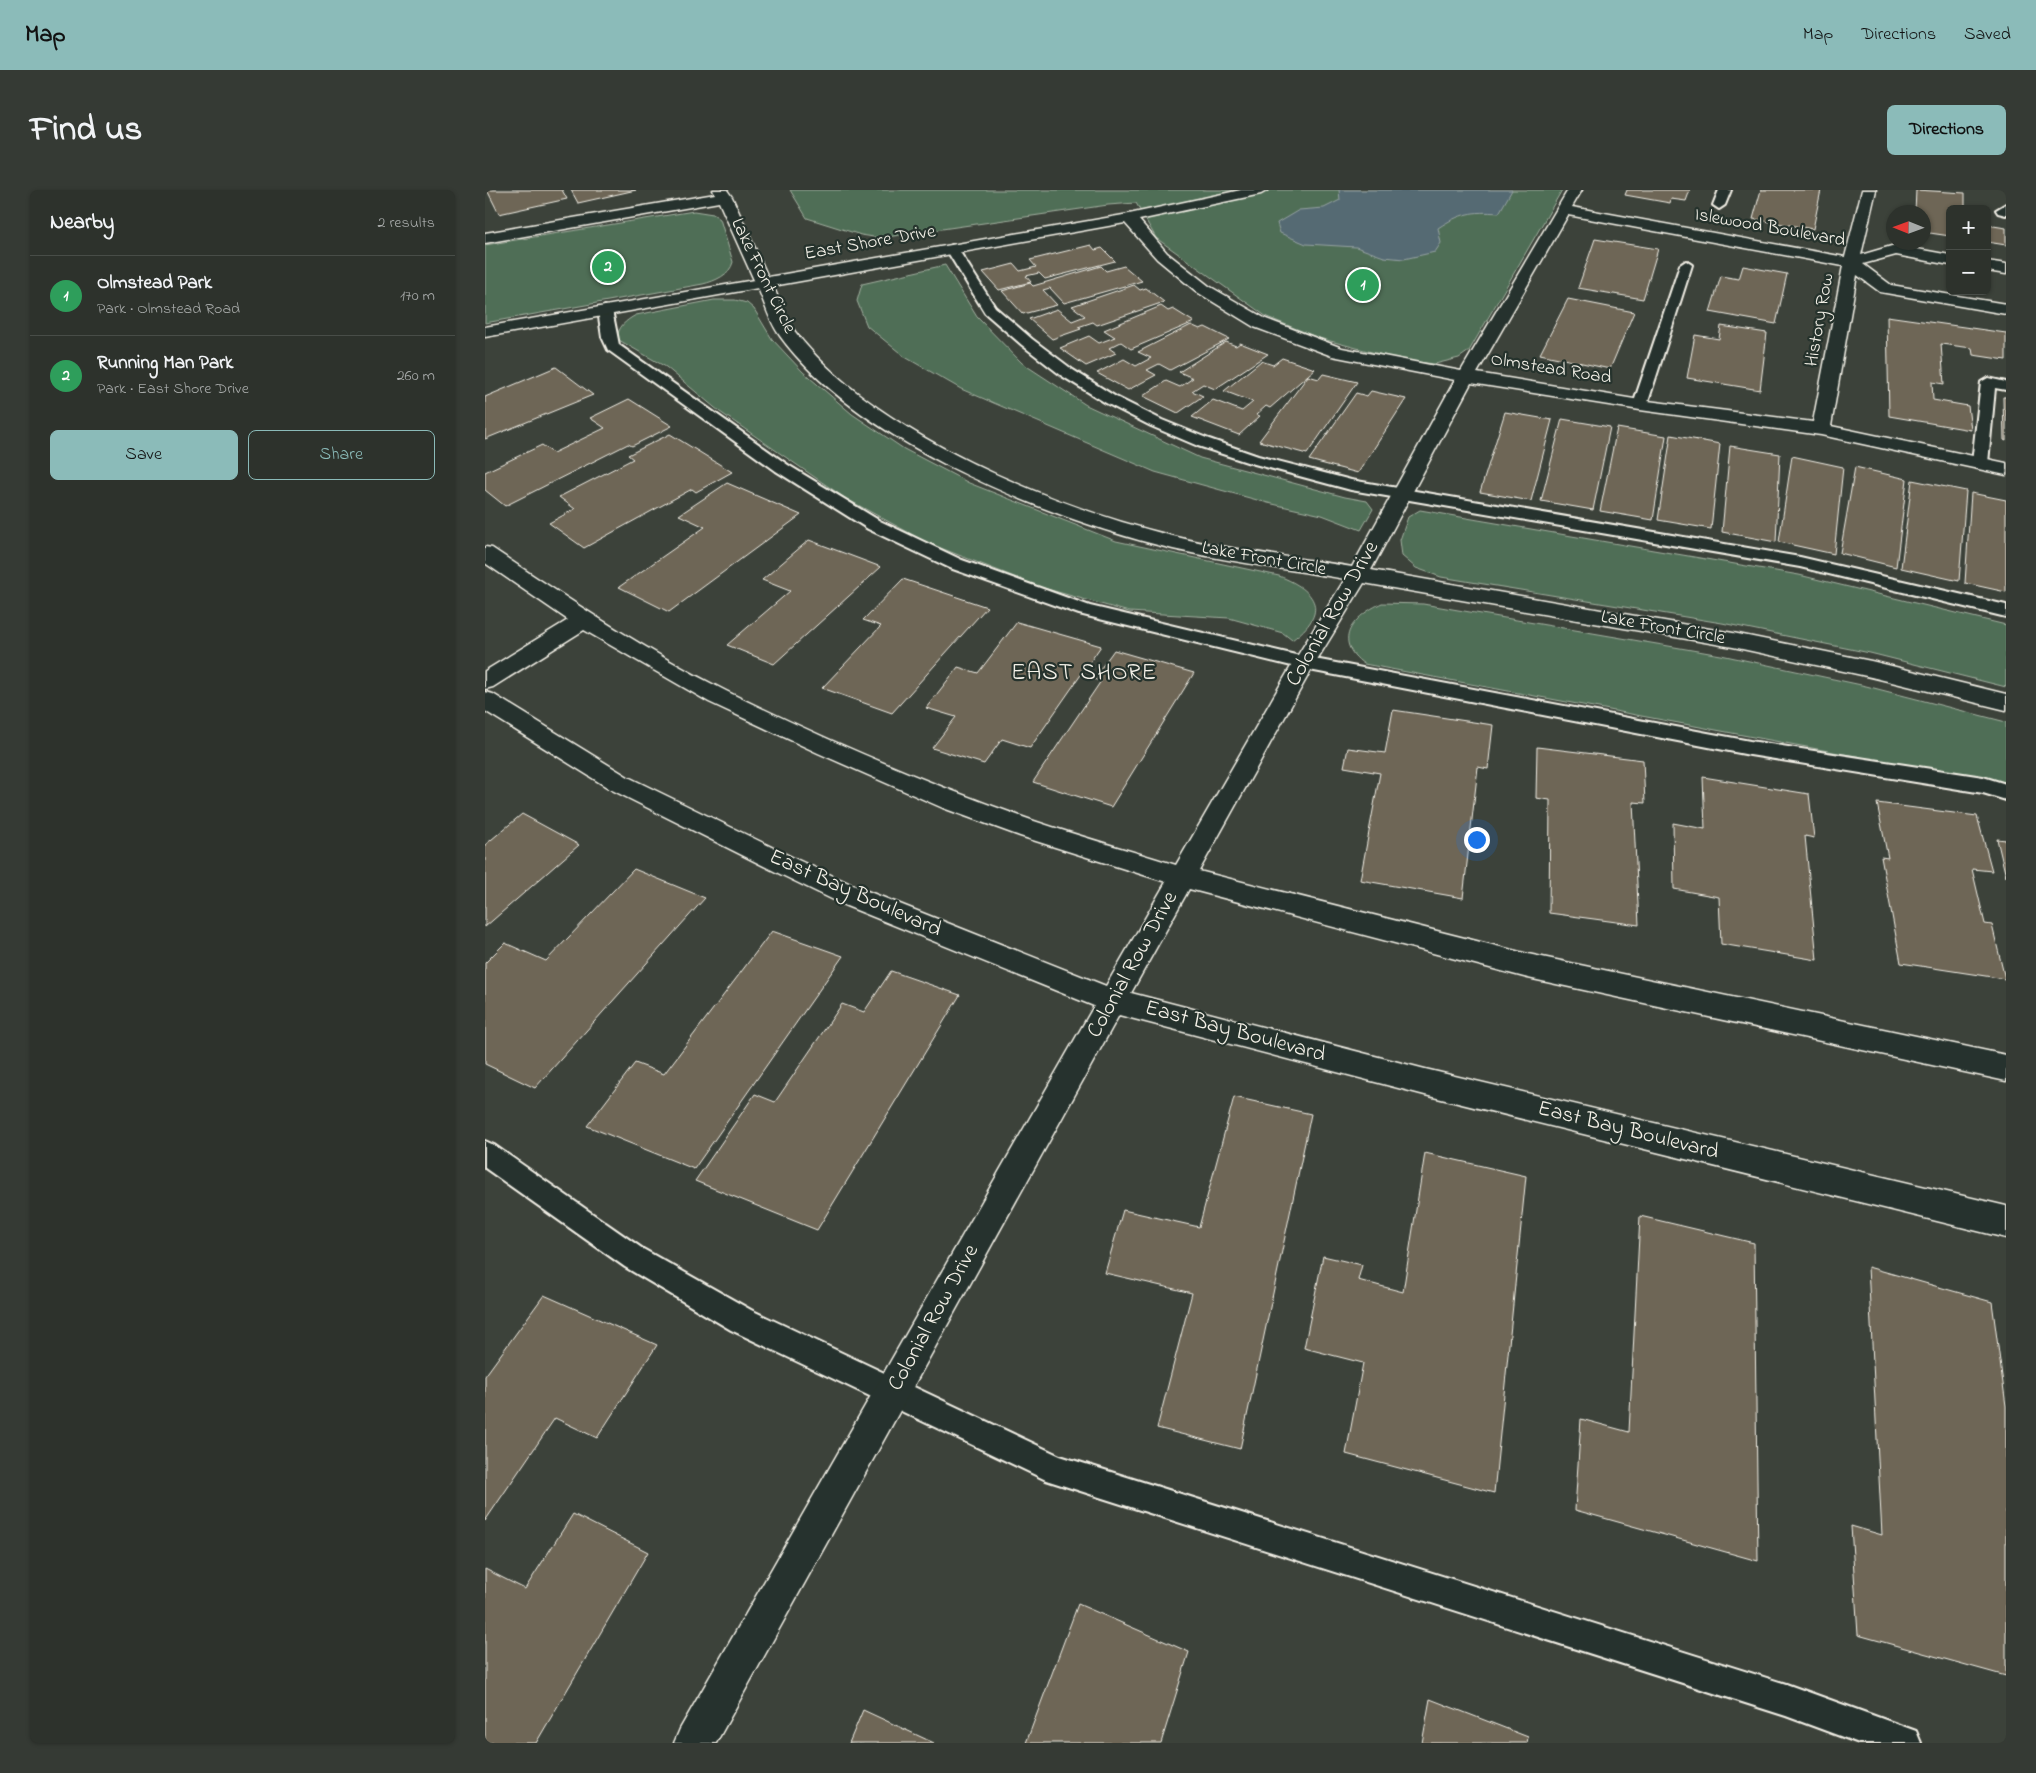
<!DOCTYPE html>
<meta charset="utf-8">
<style>
body{margin:0;font-family:"Indie Flower",sans-serif;background:#353a34;color:#f1f3f6}
.controls{position:absolute;right:15px;top:15px;display:grid;overflow:hidden;border-radius:8px;box-shadow:0 1px 4px #0004}
.controls button{width:45px;height:45px;display:grid;place-items:center;padding:0;border:0;border-bottom:1px solid #484d48;background:#2d322c;color:#f1f3f6;font:25px sans-serif}
.compass{position:absolute;left:1401px;top:15px;width:45px;height:45px;border-radius:50%;background:#2d322c;box-shadow:0 1px 4px #0004;rotate:271deg}
.you{position:absolute;left:991px;top:649px;width:18px;height:18px;margin:-12px;border:4px solid #fff;border-radius:50%;background:#1a73e8;box-shadow:0 0 0 8px #1a73e833}
.badge{display:grid;place-items:center;width:32px;height:32px;border-radius:50%;background:#8bbbb9;color:#fff;font-size:16px;font-weight:700}
.pin{position:absolute;translate:-50% -50%;border:2px solid #fff;box-shadow:0 1px 5px #0006}
.list{margin:0;padding:0;list-style:none}
h2{display:flex;justify-content:space-between;align-items:center;height:65px;margin:0;padding:0 20px;font-size:21px}
h2 small{font-size:16px;font-weight:400;color:#a7aaa9}
.list li{display:grid;grid-template-columns:32px 1fr auto;gap:15px;align-items:center;box-sizing:border-box;height:80px;padding:0 20px;border-top:1px solid #484d48}
.list b{display:block;font-size:19px;white-space:nowrap}
.list p{margin:0;font-size:16px;white-space:nowrap;color:#a7aaa9}
.list em{font-size:16px;font-style:normal;color:#a7aaa9}
.actions{display:flex;gap:10px;padding:15px 20px}
.actions a{flex:1;padding:11px 0;border:1px solid #8bbbb9;border-radius:8px;text-align:center;font-size:18px;color:#8bbbb9}
.actions .main{background:#8bbbb9;color:#111}
.map{position:relative;flex:none;width:1521px;height:1553px;overflow:hidden;border-radius:8px}
header{display:flex;align-items:center;gap:30px;box-sizing:border-box;height:70px;padding:0 25px;background:#8bbbb9;color:#111}
header strong{font-size:24px}
nav{display:flex;gap:28px;margin-inline-start:auto;font-size:18px}
.intro{display:flex;align-items:center;justify-content:space-between;box-sizing:border-box;height:120px;padding:0 30px}
h1{margin:0;font-size:35px}
.button{padding:12px 22px;border-radius:8px;background:#8bbbb9;color:#111;font-size:18px;font-weight:700}
main{display:flex;gap:30px;padding:0 30px}
aside{flex:1;background:#2d322c;border-radius:8px;box-shadow:0 1px 4px #0004}
.map>svg:first-child{display:block}
.green{fill:#506e57;stroke:#a2b0a0}
.water{fill:#556b73;stroke:#95a1a2}
.building{fill:#6e6657;stroke:#f4f1e8}
.lines{fill:none;stroke-linecap:round;stroke-linejoin:round}
.service-casing{stroke:#f4f1e8;stroke-width:4}
.minor-casing{stroke:#f4f1e8;stroke-width:3}
.service{fill:#26332d;fill-rule:evenodd}
.minor{fill:#26332d;fill-rule:evenodd}
.labels{text-anchor:middle;dominant-baseline:central;stroke-width:4.5;stroke-linejoin:round;paint-order:stroke}
.far-street-label{font-size:19px;fill:#f4f1e8;stroke:#26332d}
.street-label{font-size:22px;fill:#f4f1e8;stroke:#26332d}
.neighbourhood-label{font-size:24px;letter-spacing:1px;fill:#f4f1e8;stroke:#26332d}
</style>
<header>
<strong>Map</strong>
<nav><a>Map</a><a>Directions</a><a>Saved</a></nav>
</header>
<div class="intro"><h1>Find us</h1><a class="button">Directions</a></div>
<main>
<aside>
<h2>Nearby<small>2 results</small></h2>
<ul class="list">
<li><span class="badge" style="background:#2e9e5b">1</span><div><b>Olmstead Park</b><p>Park · Olmstead Road</p></div><em>170 m</em></li>
<li><span class="badge" style="background:#2e9e5b">2</span><div><b>Running Man Park</b><p>Park · East Shore Drive</p></div><em>260 m</em></li>
</ul>
<div class="actions"><a class="main">Save</a><a>Share</a></div>
</aside>
<div class="map">
<svg width="1521" height="1553" viewBox="0 0 1521 1553">
<rect width="100%" height="100%" fill="#3c423a"/>
<filter id="ink" filterUnits="userSpaceOnUse"><feTurbulence type="fractalNoise" baseFrequency=".02" numOctaves="2"/><feDisplacementMap in="SourceGraphic" scale="10" xChannelSelector="R" yChannelSelector="G"/><feConvolveMatrix kernelMatrix="1 2 1 2 8 2 1 2 1" color-interpolation-filters="sRGB"/></filter>
<g filter="url(#ink)">
<path class="green" d="M 305,0 L 1077,0 L 984,161 L 974,168 L 950,174 L 917,170 L 834,148 L 782,127 L 671,48 L 651,13 L 623,15 L 395,48 L 376,45 L 322,28 Z
M 209,21 L 228,24 L 235,29 L 248,72 C 245,85 230,91 218,94 L 0,133 L 0,55 Z
M 460,75 L 492,127 L 537,173 L 601,215 L 715,268 L 860,307 L 882,311 L 888,319 L 876,340 L 837,325 L 783,313 L 670,282 L 476,199 L 420,167 L 382,136 L 372,111 L 377,94 Z
M 229,110 L 250,110 L 262,113 L 269,119 L 287,149 L 318,182 L 367,224 L 419,259 L 484,293 L 631,351 L 794,386 C 833,401 844,423 807,450 L 798,443 L 744,428 L 644,422 L 555,397 L 443,353 L 360,308 L 235,222 L 181,177 L 132,149 C 133,137 140,131 151,125 Z
M 935,320 L 1314,385 L 1521,435 L 1521,497 L 1385,463 L 1237,433 L 956,387 L 931,378 L 917,366 L 915,350 L 923,327 Z
M 897,413 L 938,414 L 1236,465 L 1381,496 L 1521,532 L 1521,597 L 1487,588 L 879,474 C 846,450 869,426 897,413 Z"/>
<path class="water" d="M 854,0 L 1027,0 L 1014,23 C 987,21 976,23 953,38 L 956,53 L 950,62 L 919,69 L 899,67 L 871,57 L 821,54 L 795,43 L 792,33 L 814,20 L 839,18 L 855,10 Z"/>
<path class="building" d="M 2,0 L 77,0 L 82,9 L 14,24 Z
M 86,0 L 151,0 L 93,13 Z
M 1142,0 L 1205,0 L 1201,11 L 1186,9 L 1185,13 L 1140,5 Z
M 1276,0 L 1336,0 L 1328,39 L 1268,29 Z
M 1431,0 L 1480,3 L 1480,19 L 1465,19 L 1465,46 L 1438,42 L 1438,22 L 1430,22 Z
M 1502,35 L 1521,38 L 1521,55 L 1502,52 Z
M 1110,49 L 1173,59 L 1158,109 L 1093,98 Z
M 606,55 L 610,60 L 617,58 L 630,71 L 560,89 L 554,83 L 541,86 L 546,92 L 514,100 L 498,82 L 529,74 L 535,81 L 551,77 L 545,70 Z
M 616,76 L 621,81 L 639,76 L 657,91 L 579,113 L 565,98 L 558,100 L 572,115 L 538,124 L 517,101 L 545,93 L 548,96 Z
M 1258,76 L 1302,84 L 1291,134 L 1225,122 L 1236,86 L 1254,89 Z
M 649,95 L 655,100 L 661,98 L 679,112 L 612,135 L 608,132 L 593,137 L 596,139 L 567,149 L 544,129 L 572,119 L 587,131 L 600,126 L 587,116 Z
M 1083,109 L 1149,122 L 1125,179 L 1055,164 Z
M 676,116 L 683,121 L 688,119 L 709,132 L 646,159 L 636,152 L 624,158 L 631,163 L 601,176 L 575,158 L 604,146 L 614,153 L 630,147 L 619,140 Z
M 1402,126 L 1521,143 L 1521,170 L 1488,165 L 1487,158 L 1456,154 L 1459,194 L 1447,192 L 1448,210 L 1483,216 L 1486,240 L 1404,226 Z
M 706,135 L 715,139 L 720,137 L 744,149 L 685,180 L 674,174 L 662,180 L 671,185 L 643,200 L 612,183 L 639,169 L 651,176 L 666,168 L 653,162 Z
M 1236,136 L 1282,143 L 1275,200 L 1202,188 L 1210,145 L 1234,149 Z
M 741,152 L 751,156 L 755,153 L 783,164 L 730,199 L 718,194 L 707,201 L 718,206 L 693,223 L 658,206 L 681,191 L 695,197 L 708,188 L 694,182 Z
M 797,168 L 830,179 L 785,218 L 781,216 L 771,225 L 775,226 L 754,245 L 707,227 L 728,210 L 757,221 L 768,212 L 739,201 L 776,171 L 788,175 Z
M 71,177 L 108,205 L 0,249 L 0,207 Z
M 838,184 L 872,192 L 822,264 L 774,251 L 823,186 L 834,189 Z
M 886,201 L 921,209 L 873,283 L 824,270 L 871,203 L 882,206 Z
M 1518,207 L 1521,207 L 1521,251 L 1519,250 Z
M 144,209 L 187,236 L 147,256 L 143,254 L 20,316 L 0,300 L 0,282 L 57,255 L 68,263 L 120,238 L 105,228 Z
M 1020,222 L 1067,230 L 1046,311 L 995,302 Z
M 1077,229 L 1125,237 L 1108,320 L 1056,311 Z
M 1132,238 L 1181,246 L 1168,330 L 1115,321 Z
M 185,244 L 247,282 L 211,302 L 207,299 L 99,358 L 64,333 L 90,319 L 74,307 L 148,269 L 143,265 Z
M 1186,245 L 1235,254 L 1226,339 L 1173,330 Z
M 1245,256 L 1295,264 L 1291,352 L 1237,342 Z
M 1307,266 L 1358,277 L 1349,364 L 1294,352 Z
M 1370,277 L 1422,289 L 1411,377 L 1355,363 Z
M 1427,290 L 1481,301 L 1474,391 L 1416,378 Z
M 242,293 L 316,325 L 184,422 L 134,397 L 220,337 L 194,325 Z
M 1486,303 L 1521,310 L 1521,402 L 1480,393 Z
M 324,350 L 396,377 L 289,474 L 242,455 L 305,401 L 277,390 Z
M 418,389 L 502,417 L 407,523 L 337,498 L 396,436 L 378,430 Z
M 532,432 L 616,456 L 545,558 L 517,549 L 499,574 L 447,558 L 471,527 L 441,518 L 473,477 L 493,483 Z
M 629,460 L 709,483 L 626,617 L 548,592 L 616,491 L 608,489 Z
M 908,520 L 1008,535 L 1003,579 L 993,577 L 978,708 L 875,690 L 895,583 L 859,577 L 863,558 L 900,563 Z
M 1052,557 L 1158,570 L 1160,613 L 1148,612 L 1154,735 L 1064,723 L 1065,610 L 1051,608 Z
M 1218,587 L 1324,604 L 1329,648 L 1320,646 L 1332,770 L 1236,754 L 1234,707 L 1189,699 L 1188,633 L 1220,639 Z
M 1392,613 L 1492,626 L 1507,681 L 1487,679 L 1500,734 L 1507,735 L 1520,789 L 1416,773 L 1396,667 L 1403,668 Z
M 37,624 L 94,655 L 0,737 L 0,655 Z
M 1512,649 L 1521,650 L 1521,687 Z
M 149,679 L 220,708 L 50,898 L 0,874 L 0,773 L 20,753 L 61,771 Z
M 287,741 L 358,766 L 209,979 L 102,936 L 150,873 L 179,884 Z
M 406,781 L 475,805 L 332,1040 L 210,991 L 270,904 L 290,912 L 357,814 L 379,822 Z
M 749,907 L 826,924 L 755,1259 L 672,1238 L 707,1103 L 620,1083 L 638,1020 L 714,1037 Z
M 940,963 L 1041,986 L 1009,1303 L 861,1264 L 878,1173 L 819,1158 L 838,1066 L 877,1075 L 873,1090 L 918,1102 Z
M 1155,1026 L 1269,1053 L 1273,1371 L 1090,1320 L 1096,1229 L 1144,1242 Z
M 1383,1077 L 1507,1112 L 1521,1216 L 1521,1486 L 1373,1445 L 1366,1336 L 1397,1345 Z
M 59,1105 L 172,1155 L 112,1248 L 70,1228 L 0,1331 L 0,1186 Z
M 88,1324 L 163,1362 L 51,1553 L 0,1553 L 0,1379 L 40,1399 Z
M 593,1414 L 704,1462 L 676,1553 L 541,1553 Z
M 945,1509 L 1043,1547 L 1042,1553 L 937,1553 Z
M 378,1520 L 449,1553 L 364,1553 Z"/>
<g class="lines">
<defs>
<path id="service" d="M 1234,0 L 1246,0 L 1240,15 L 1234,19 L 1228,15 Z
M 1521,14 L 1521,25 L 1513,23 L 1511,20 Z
M 467,55 L 471,56 L 510,117 L 547,149 L 588,180 L 631,207 L 677,230 L 724,249 L 773,266 L 866,290 L 1315,367 L 1521,415 L 1521,427 L 1315,377 L 866,300 L 762,272 L 713,256 L 666,236 L 621,213 L 577,186 L 537,155 L 500,123 L 461,59 Z
M 1201,71 L 1207,75 L 1162,215 L 1155,219 L 1150,218 L 1148,215 L 1195,75 Z
M 120,116 L 127,120 L 134,155 L 303,275 L 395,331 L 477,370 L 605,416 L 819,467 L 1265,551 L 1498,587 L 1521,594 L 1521,610 L 1498,603 L 1265,565 L 819,479 L 594,424 L 465,378 L 383,339 L 291,281 L 123,160 L 117,147 L 113,120 Z
M 1503,188 L 1521,192 L 1521,200 L 1510,198 L 1503,273 L 1495,278 L 1487,273 L 1496,192 Z
M 0,951 L 9,955 L 158,1059 L 266,1120 L 575,1266 L 1301,1494 L 1431,1541 L 1436,1553 L 1374,1553 L 1301,1526 L 561,1290 L 246,1140 L 140,1077 L 0,978 Z"/>
<path id="minor" d="M 228,0 L 242,0 L 247,7 L 283,87 L 644,24 L 756,0 L 783,0 L 776,4 L 654,30 L 682,63 L 724,96 L 781,129 L 857,158 L 976,181 L 1083,0 L 1097,0 L 1087,17 L 1360,67 L 1377,0 L 1391,0 L 1376,65 L 1410,55 L 1465,65 L 1465,75 L 1411,65 L 1378,74 L 1406,95 L 1521,114 L 1521,124 L 1395,102 L 1372,85 L 1346,236 L 1521,273 L 1521,285 L 1336,245 L 1155,220 L 986,193 L 886,380 L 1248,443 L 1386,471 L 1521,504 L 1521,520 L 1386,487 L 1248,457 L 879,393 L 830,473 L 714,681 L 1043,764 L 1521,865 L 1521,891 L 1043,788 L 704,699 L 646,803 L 940,879 L 1521,1016 L 1521,1048 L 940,905 L 634,825 L 231,1553 L 189,1553 L 195,1539 L 609,816 L 359,715 L 295,684 L 125,599 L 0,521 L 0,502 L 8,504 L 143,587 L 313,670 L 377,699 L 621,796 L 681,692 L 535,646 L 458,618 L 333,563 L 224,512 L 99,440 L 8,497 L 0,499 L 0,481 L 83,430 L 0,373 L 0,357 L 7,358 C 83,409 159,460 241,501 C 340,550 444,594 549,631 C 596,647 644,660 691,675 L 808,473 L 860,389 C 803,379 744,372 688,359 C 564,329 372,252 295,146 C 285,133 280,114 273,98 L 0,147 L 0,137 L 269,90 L 234,12 L 0,53 L 0,43 L 230,4 ZM 1083,25 L 1358,76 L 1328,232 L 1155,210 L 992,183 ZM 640,33 L 672,69 L 712,102 L 769,137 L 847,166 L 970,190 L 867,377 C 809,367 748,361 692,347 C 568,317 391,245 311,143 C 300,130 295,111 288,96 Z
M 1502,71 L 1521,74 L 1521,84 L 1502,81 Z"/>
</defs>
<use href="#service" class="service-casing"/>
<use href="#minor" class="minor-casing"/>
<use href="#service" class="service"/>
<use href="#minor" class="minor"/>
</g>
</g>
<g class="labels">
<g class="far-street-label">
<text transform="translate(1285 38) rotate(10)">Islewood Boulevard</text>
<text transform="translate(385 53) rotate(-10)">East Shore Drive</text>
<text transform="translate(278 86) rotate(64)">Lake Front Circle</text>
<text transform="translate(1335 130) rotate(-80)">History Row</text>
<text transform="translate(1066 179) rotate(9)">Olmstead Road</text>
<text transform="translate(779 369) rotate(10)">Lake Front Circle</text>
<text transform="translate(1178 438) rotate(10)">Lake Front Circle</text>
</g>
<g class="street-label">
<text transform="translate(848 424) rotate(-60)">Colonial Row Drive</text>
<text transform="translate(370 704) rotate(24)">East Bay Boulevard</text>
<text transform="translate(648 775) rotate(-61)">Colonial Row Drive</text>
<text transform="translate(750 842) rotate(15)">East Bay Boulevard</text>
<text transform="translate(1143 941) rotate(14)">East Bay Boulevard</text>
<text transform="translate(449 1128) rotate(-61)">Colonial Row Drive</text>
</g>
<g class="neighbourhood-label">
<text x="599" y="483">EAST SHORE</text>
</g>
</g>
</svg>
<div class="controls">
<button>+</button>
<button>−</button>
</div>
<svg class="compass" viewBox="-18 -18 36 36"><path d="M0-13l5 13h-10z" fill="#e53935"/><path d="M0 13l5-13h-10z" fill="#a7aaa9"/></svg>
<div class="you"></div>
<div class="pin badge" style="left:878px;top:95px;background:#2e9e5b">1</div>
<div class="pin badge" style="left:123px;top:77px;background:#2e9e5b">2</div>
</div>
</main>
